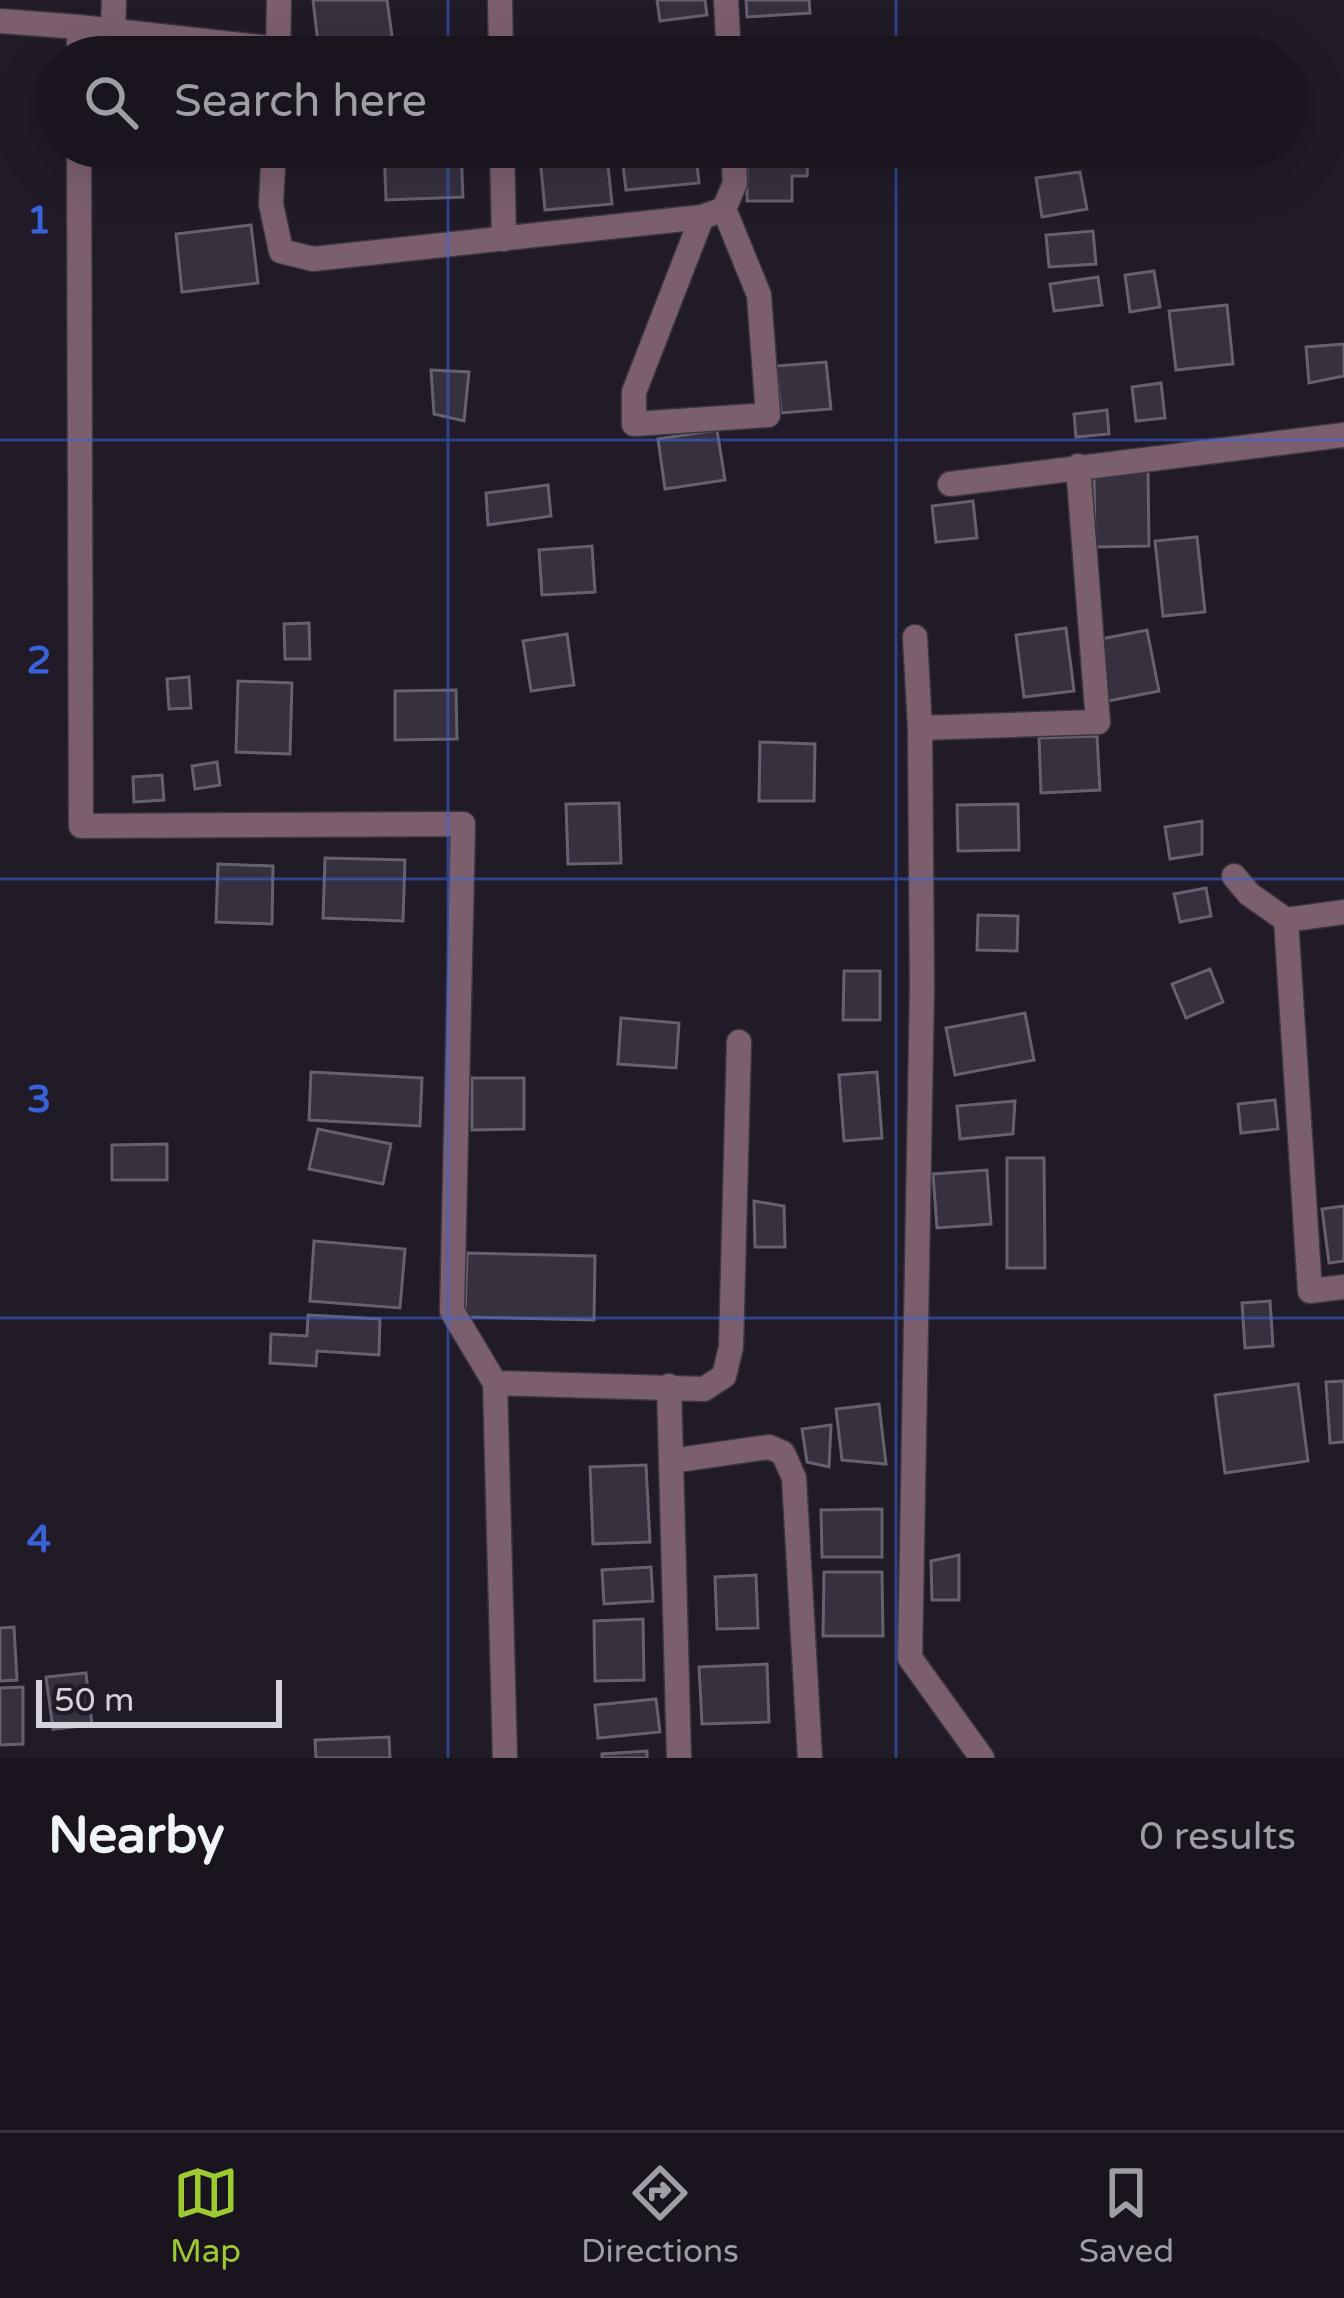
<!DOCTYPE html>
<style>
body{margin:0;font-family:"Varela Round",sans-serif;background:#221d27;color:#f1f3f6}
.scale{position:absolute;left:36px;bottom:30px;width:246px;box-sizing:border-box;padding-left:12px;border:6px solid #d6d2db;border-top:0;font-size:33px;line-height:42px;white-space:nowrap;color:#d6d2db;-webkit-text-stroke:9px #211b28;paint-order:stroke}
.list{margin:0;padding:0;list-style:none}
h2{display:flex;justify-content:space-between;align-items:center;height:156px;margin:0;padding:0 48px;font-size:51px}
h2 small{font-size:39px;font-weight:400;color:#9f9ea4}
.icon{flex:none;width:66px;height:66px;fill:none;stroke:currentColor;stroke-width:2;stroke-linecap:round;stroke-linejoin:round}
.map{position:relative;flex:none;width:1344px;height:1758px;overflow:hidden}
.search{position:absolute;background:#19141e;box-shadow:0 12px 48px #0002;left:36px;right:36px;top:36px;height:132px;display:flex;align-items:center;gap:30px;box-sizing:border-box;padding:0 42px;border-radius:66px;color:#9f9ea4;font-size:45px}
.sheet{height:372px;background:#19141e}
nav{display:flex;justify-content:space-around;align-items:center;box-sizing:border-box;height:168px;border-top:3px solid #37333c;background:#19141e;font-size:33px;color:#9f9ea4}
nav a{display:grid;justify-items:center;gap:6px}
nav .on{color:#9dca30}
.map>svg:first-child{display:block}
.building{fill:#37313f;stroke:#66606f;stroke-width:3}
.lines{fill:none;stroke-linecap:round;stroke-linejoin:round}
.minor-casing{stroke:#3a3541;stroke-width:27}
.minor{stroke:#7b5f6d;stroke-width:24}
.grid{fill:none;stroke:#3962d8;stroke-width:3;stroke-opacity:0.55}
.grid-label{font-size:39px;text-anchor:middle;font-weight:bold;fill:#3962d8;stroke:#211b28;stroke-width:10;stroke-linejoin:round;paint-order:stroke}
</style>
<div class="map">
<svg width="1344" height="1758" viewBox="0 0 1344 1758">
<rect width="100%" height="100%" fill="#211b28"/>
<path class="building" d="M 313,0 L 387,0 L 393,43 L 319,52 Z
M 657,0 L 705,0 L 707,15 L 660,21 Z
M 746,0 L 809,0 L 810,13 L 747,17 Z
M 384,147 L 461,147 L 463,197 L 386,200 Z
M 539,147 L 606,147 L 612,204 L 545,210 Z
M 621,147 L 695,147 L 699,183 L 626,190 Z
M 747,147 L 808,150 L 807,176 L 792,176 L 792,201 L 747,201 Z
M 1080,172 L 1087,209 L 1042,217 L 1036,178 Z
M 251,225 L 258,283 L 182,292 L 176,234 Z
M 1093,231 L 1096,264 L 1049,267 L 1046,235 Z
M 1154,271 L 1160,307 L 1130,312 L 1125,275 Z
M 1098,277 L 1102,305 L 1054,311 L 1050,284 Z
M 1227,305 L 1233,364 L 1176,370 L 1169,311 Z
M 1344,344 L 1344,376 L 1309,383 L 1306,347 Z
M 826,362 L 831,409 L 781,413 L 776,366 Z
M 431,370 L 469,372 L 464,421 L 434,414 Z
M 1161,383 L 1165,418 L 1136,421 L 1132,387 Z
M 1107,410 L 1109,434 L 1076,437 L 1074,414 Z
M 717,430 L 725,480 L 665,489 L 658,439 Z
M 1148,471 L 1149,546 L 1095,547 L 1094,472 Z
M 548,485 L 551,516 L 488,525 L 486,493 Z
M 973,501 L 977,538 L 936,542 L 932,506 Z
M 1197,537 L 1205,612 L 1163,616 L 1155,541 Z
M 592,546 L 595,592 L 542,595 L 539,550 Z
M 309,623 L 310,659 L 285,659 L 284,624 Z
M 1066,628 L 1074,691 L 1024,697 L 1016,635 Z
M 1147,630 L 1159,691 L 1108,701 L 1096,640 Z
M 567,634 L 574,685 L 531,691 L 523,641 Z
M 189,677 L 191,708 L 169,709 L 167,679 Z
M 238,681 L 292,683 L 290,754 L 236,752 Z
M 456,690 L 457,739 L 395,740 L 395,691 Z
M 1097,736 L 1100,790 L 1041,793 L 1039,738 Z
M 760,742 L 815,744 L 814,801 L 759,801 Z
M 217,762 L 220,785 L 195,789 L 192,766 Z
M 162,775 L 164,800 L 134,802 L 133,777 Z
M 619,803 L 621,863 L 568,864 L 566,804 Z
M 1018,804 L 1019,850 L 958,851 L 957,805 Z
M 1202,821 L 1202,854 L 1170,859 L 1165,827 Z
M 325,858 L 405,860 L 403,921 L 323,918 Z
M 218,864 L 273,866 L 272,924 L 216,922 Z
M 1206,888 L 1211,916 L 1180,922 L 1174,894 Z
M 978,915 L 1018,916 L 1017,951 L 977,950 Z
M 1210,969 L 1223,1002 L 1186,1018 L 1172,984 Z
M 844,971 L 880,971 L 880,1020 L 843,1020 Z
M 1025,1013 L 1034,1060 L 955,1075 L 946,1028 Z
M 621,1018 L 679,1023 L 676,1068 L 618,1064 Z
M 311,1072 L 422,1078 L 420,1126 L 309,1120 Z
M 877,1072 L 882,1138 L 844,1141 L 839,1075 Z
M 472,1078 L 524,1078 L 524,1129 L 472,1130 Z
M 1275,1100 L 1278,1129 L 1241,1133 L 1238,1104 Z
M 1015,1101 L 1013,1134 L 960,1139 L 957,1106 Z
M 318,1129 L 391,1144 L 383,1184 L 309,1169 Z
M 167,1144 L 167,1180 L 112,1180 L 112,1145 Z
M 1007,1158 L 1044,1158 L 1045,1268 L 1007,1268 Z
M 987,1170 L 991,1224 L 937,1228 L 933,1174 Z
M 754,1201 L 784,1206 L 785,1247 L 755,1247 Z
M 1344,1206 L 1344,1261 L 1329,1263 L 1322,1209 Z
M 314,1241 L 405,1249 L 400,1308 L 310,1301 Z
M 467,1253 L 595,1256 L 594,1320 L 465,1317 Z
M 1270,1301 L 1273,1346 L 1245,1348 L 1242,1303 Z
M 308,1315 L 380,1319 L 379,1355 L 317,1351 L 316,1366 L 270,1363 L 271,1334 L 307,1336 Z
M 1344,1381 L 1344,1442 L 1330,1443 L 1326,1382 Z
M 1298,1384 L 1308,1461 L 1225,1473 L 1215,1395 Z
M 879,1404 L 886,1464 L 842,1460 L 836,1409 Z
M 831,1425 L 829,1467 L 807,1462 L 802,1429 Z
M 646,1465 L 650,1542 L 593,1544 L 590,1467 Z
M 882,1509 L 882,1557 L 822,1557 L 821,1510 Z
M 959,1555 L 959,1600 L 932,1600 L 931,1561 Z
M 651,1567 L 653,1601 L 604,1604 L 602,1570 Z
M 824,1572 L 882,1572 L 883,1636 L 823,1636 Z
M 756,1575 L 758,1628 L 717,1629 L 715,1577 Z
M 643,1619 L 644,1680 L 595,1681 L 594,1621 Z
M 14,1627 L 17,1680 L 0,1681 L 0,1628 Z
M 767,1664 L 769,1722 L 702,1724 L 699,1667 Z
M 86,1673 L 92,1725 L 53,1729 L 46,1677 Z
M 23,1687 L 23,1744 L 0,1745 L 0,1688 Z
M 656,1699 L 660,1732 L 598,1738 L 595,1705 Z
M 389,1737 L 390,1758 L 316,1758 L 315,1740 Z
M 647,1751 L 647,1758 L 602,1758 L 602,1754 Z"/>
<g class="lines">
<defs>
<path id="minor" d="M 500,0 L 501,57
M 726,0 L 729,57
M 0,21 L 79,27 L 79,57
M 79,27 L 279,49
M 113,30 L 114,0
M 278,57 L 279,0
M 79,147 L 81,826 L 463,824 L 452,1311 L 495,1383 L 505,1758
M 274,147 L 271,204 L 281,251 L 313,259 L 702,217 L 724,209 L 735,183 L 733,147
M 502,147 L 504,239
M 702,217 L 634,392 L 634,424 L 768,415 L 759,295 L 724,209
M 950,484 L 1344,435
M 915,637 L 920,728
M 1234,876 L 1249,894 L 1286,920 L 1344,912
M 1286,920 L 1310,1291 L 1344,1287
M 495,1383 L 704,1389 L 724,1376 L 731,1347 L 739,1042
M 669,1386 L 679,1758
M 671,1461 L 769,1447 L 783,1453 L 794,1478 L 810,1758
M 982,1758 L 910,1658 L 922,987 L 920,728 L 1098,722 L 1078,466"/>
</defs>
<use href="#minor" class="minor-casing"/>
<use href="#minor" class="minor"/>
</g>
<path class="grid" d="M 448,0 L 448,57M 896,0 L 896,57M 448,147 L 448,1758M 896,147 L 896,1758M 0,440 L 1344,440M 0,879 L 1344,879M 0,1318 L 1344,1318"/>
<g class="grid-label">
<text x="39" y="233">1</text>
<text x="39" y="673">2</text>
<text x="39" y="1112">3</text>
<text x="39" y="1552">4</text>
</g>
</svg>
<div class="scale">50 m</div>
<div class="search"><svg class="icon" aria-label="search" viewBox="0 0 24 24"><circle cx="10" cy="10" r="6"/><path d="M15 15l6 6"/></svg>Search here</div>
</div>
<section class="sheet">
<h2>Nearby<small>0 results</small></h2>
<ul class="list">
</ul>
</section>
<nav>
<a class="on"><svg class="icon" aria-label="map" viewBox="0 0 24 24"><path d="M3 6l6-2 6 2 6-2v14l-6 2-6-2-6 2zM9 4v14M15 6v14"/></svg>Map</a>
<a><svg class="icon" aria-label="directions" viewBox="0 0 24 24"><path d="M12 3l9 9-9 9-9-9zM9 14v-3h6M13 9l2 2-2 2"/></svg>Directions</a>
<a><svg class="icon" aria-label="saved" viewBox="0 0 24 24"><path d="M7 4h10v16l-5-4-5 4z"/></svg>Saved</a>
</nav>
